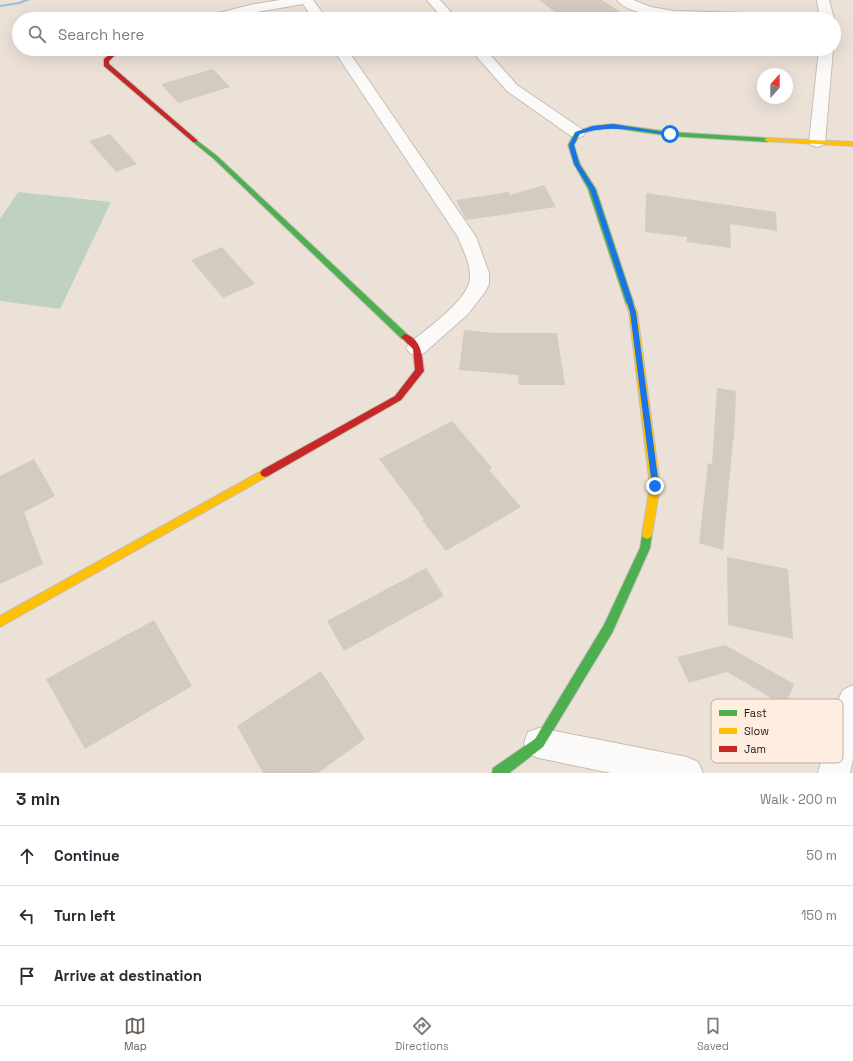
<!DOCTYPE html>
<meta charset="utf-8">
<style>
body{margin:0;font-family:"Space Grotesk",sans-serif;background:#f7f7f7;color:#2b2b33}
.compass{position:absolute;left:757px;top:68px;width:36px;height:36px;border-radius:50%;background:#fff;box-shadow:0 4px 16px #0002;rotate:21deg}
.stop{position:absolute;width:12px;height:12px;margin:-9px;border:3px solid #1a73e8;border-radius:50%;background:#fff}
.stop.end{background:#1a73e8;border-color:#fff;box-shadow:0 1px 4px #0008}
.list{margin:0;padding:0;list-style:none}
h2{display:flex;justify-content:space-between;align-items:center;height:52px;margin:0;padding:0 16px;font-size:17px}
h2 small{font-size:13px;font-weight:400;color:#7c7c81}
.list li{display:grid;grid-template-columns:26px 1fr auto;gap:12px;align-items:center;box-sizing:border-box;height:60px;padding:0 16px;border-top:1px solid #e1e1e2}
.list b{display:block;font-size:15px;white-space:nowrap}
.list em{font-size:13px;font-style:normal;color:#7c7c81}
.icon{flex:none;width:22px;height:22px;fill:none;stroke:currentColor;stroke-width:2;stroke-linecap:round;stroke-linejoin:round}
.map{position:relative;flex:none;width:853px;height:773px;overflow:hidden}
.search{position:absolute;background:#fff;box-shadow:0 4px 16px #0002;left:12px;right:12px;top:12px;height:44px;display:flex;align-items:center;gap:10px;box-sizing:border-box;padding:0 14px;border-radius:22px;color:#7c7c81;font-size:15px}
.sheet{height:232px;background:#fff}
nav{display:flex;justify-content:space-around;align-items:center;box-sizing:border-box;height:56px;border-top:1px solid #e1e1e2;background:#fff;font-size:11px;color:#7c7c81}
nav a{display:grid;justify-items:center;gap:2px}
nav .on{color:#675f58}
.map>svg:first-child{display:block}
.green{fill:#bfd2c2}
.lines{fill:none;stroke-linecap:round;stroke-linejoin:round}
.stream{fill:#96c1d8;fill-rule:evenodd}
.building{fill:#d3cac2}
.street-casing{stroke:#c6bdb5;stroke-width:2}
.fast-casing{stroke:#c6bdb5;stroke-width:2}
.slow-casing{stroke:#c6bdb5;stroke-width:2}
.jam-casing{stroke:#c6bdb5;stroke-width:2}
.street{fill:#fcfaf9;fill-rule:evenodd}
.fast{fill:#4caf50;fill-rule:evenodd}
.slow{fill:#ffc107;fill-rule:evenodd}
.jam{fill:#c62828;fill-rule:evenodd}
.route{fill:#1a73e8}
.key{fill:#ffeedf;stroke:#bcaea2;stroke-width:1}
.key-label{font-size:11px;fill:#201913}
</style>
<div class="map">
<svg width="853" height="773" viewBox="0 0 853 773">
<rect width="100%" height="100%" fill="#ece1d7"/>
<path class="green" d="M 18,192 L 111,202 L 60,309 L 0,301 L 0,219 Z"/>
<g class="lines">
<path class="stream" d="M 24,0 L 30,0 L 20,4 L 0,7 L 0,5 L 19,2 Z"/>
</g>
<path class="building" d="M 539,0 L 602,0 L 631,19 L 564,19 Z
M 213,69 L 230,87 L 178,103 L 161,84 Z
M 110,134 L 137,164 L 116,172 L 89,141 Z
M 544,185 L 556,207 L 466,220 L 456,200 L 509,192 L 510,195 Z
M 646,193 L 776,212 L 777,231 L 730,224 L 731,248 L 687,242 L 687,237 L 645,232 Z
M 222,247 L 255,284 L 223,298 L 191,260 Z
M 464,330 L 495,333 L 557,333 L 565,385 L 519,385 L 518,375 L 459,370 Z
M 717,388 L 736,391 L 734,439 L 733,439 L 723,550 L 699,543 L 708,463 L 712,464 Z
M 452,421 L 492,468 L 489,470 L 521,507 L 446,551 L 422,520 L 424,519 L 379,459 Z
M 34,459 L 55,496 L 24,512 L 43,564 L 0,584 L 0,476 Z
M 727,557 L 788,569 L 793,639 L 728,625 Z
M 426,568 L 444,596 L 344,651 L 327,621 Z
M 154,620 L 192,686 L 85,749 L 46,679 Z
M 725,645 L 794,684 L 785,706 L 727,672 L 689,683 L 677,657 Z
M 321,671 L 365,739 L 318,773 L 263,773 L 237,726 Z"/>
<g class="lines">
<defs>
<path id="street" d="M 280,0 L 313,0 L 327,19 L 313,19 L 303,4 L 251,13 L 227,19 L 205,19 L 207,16 L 250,5 Z
M 427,0 L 440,0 L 457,19 L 443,19 Z
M 617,0 L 633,0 L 651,7 L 674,11 L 779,14 L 801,16 L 803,19 C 769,19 635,27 617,0 Z
M 817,0 L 829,0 L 834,19 L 820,19 Z
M 333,49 L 347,49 L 476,237 L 489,273 L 489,284 L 485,292 L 468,314 L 424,353 L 417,356 L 410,353 L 406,348 L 410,343 C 426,329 469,300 470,278 C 471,264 463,250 458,237 Z
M 470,49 L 485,49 L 517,85 L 583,130 L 585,133 L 583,136 L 577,138 L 571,136 L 507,91 Z
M 819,49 L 833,49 L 825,142 L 823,145 L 817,147 L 811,145 L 809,142 Z
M 853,685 L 853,759 L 850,773 L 818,773 L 838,700 L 843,690 Z
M 539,728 L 687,757 L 698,762 L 703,773 L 611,773 L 539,758 L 528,754 L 524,743 L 528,732 Z"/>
<path id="fast" d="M 613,124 L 670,132 L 767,138 L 770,140 L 767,142 L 670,136 L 613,128 L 594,130 L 580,134 L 574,145 L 580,164 L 596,189 L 634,304 L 630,307 L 626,304 L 588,189 L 574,164 L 568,145 L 575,132 L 593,126 Z
M 195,139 L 217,156 L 408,335 L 409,337 L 408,339 L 402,339 L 213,158 L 193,142 L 192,141 Z
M 647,529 L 651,531 L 652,534 L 650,548 L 612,633 L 543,747 L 509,773 L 492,773 L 493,768 L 535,739 L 604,625 L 640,548 L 643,531 Z"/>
<path id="slow" d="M 767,138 L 853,142 L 853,146 L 765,141 L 765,139 Z
M 630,301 L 633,302 L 637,312 L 660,486 L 652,534 L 651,537 L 647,539 L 643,537 L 642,534 L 650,486 L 629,312 L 626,304 Z
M 265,469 L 268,470 L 270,473 L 268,476 L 0,627 L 0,616 Z"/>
<path id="jam" d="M 123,49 L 131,49 L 114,56 L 109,61 L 109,64 L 197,140 L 197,142 L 193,142 L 104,66 L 104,59 L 110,54 Z
M 405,334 C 422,339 422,356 424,371 L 401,400 L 268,476 L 265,477 L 262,476 L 260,473 L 262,470 L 395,396 L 415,370 L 413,349 L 401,337 Z"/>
</defs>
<use href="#street" class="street-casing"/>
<use href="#fast" class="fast-casing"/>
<use href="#slow" class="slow-casing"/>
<use href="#jam" class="jam-casing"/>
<use href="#street" class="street"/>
<use href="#fast" class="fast"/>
<use href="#slow" class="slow"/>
<use href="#jam" class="jam"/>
</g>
<path class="route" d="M 613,124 L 672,134 L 670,135 C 638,131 610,124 579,134 L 574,145 L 579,164 L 595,189 L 636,312 L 659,486 L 655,489 L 652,486 L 630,312 L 590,189 L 574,164 L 569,145 L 576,132 L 593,126 Z"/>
<rect x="711" y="699" width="132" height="64" rx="6" class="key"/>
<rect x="719" y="710" width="18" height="6" fill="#4caf50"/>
<rect x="719" y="728" width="18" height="6" fill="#ffc107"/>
<rect x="719" y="746" width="18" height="6" fill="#c62828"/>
<g class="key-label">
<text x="744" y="717">Fast</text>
<text x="744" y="735">Slow</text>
<text x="744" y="753">Jam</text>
</g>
</svg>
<svg class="compass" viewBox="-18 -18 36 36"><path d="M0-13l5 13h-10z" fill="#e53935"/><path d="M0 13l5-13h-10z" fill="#7c7c81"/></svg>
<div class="stop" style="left:670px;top:134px"></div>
<div class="stop end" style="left:655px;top:486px"></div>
<div class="search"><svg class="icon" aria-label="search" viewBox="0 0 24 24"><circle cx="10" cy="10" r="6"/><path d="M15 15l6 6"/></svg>Search here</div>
</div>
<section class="sheet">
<h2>3 min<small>Walk · 200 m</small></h2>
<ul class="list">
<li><svg class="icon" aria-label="ahead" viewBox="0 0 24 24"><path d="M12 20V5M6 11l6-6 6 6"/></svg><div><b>Continue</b></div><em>50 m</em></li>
<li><svg class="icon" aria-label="left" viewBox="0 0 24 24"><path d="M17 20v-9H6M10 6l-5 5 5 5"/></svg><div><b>Turn left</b></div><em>150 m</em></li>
<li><svg class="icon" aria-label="arrive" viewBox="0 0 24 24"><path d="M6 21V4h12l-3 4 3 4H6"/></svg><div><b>Arrive at destination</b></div></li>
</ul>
</section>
<nav>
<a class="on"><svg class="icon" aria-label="map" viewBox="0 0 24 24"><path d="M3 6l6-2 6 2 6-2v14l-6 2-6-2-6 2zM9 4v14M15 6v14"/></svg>Map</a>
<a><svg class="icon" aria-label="directions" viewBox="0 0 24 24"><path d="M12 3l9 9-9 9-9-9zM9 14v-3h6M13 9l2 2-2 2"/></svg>Directions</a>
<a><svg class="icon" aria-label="saved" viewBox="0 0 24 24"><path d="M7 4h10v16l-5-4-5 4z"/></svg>Saved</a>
</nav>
